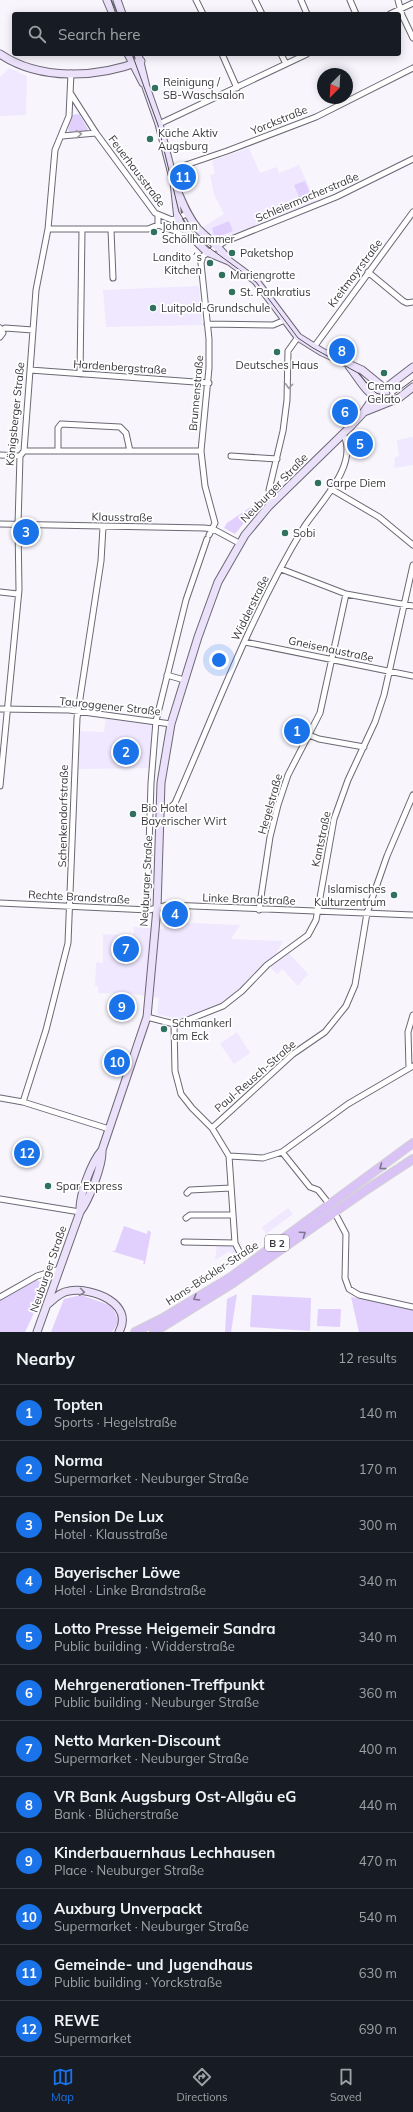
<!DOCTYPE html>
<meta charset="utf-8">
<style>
body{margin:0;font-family:Mulish,sans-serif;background:#20242c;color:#f1f3f6}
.compass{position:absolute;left:317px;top:68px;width:36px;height:36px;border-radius:50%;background:#171b24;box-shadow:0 2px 10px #0003;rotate:204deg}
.you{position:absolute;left:219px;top:660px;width:14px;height:14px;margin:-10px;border:3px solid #fff;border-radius:50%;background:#1a73e8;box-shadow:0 0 0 6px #1a73e833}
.badge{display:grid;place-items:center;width:26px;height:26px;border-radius:50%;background:#1a73e8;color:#fff;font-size:13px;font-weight:700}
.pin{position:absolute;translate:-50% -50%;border:2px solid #fff;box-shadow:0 1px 4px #0006}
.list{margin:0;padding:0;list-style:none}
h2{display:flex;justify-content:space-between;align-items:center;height:52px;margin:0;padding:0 16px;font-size:17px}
h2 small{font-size:13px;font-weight:400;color:#9ea1a6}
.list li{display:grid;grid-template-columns:26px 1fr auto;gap:12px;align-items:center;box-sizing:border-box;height:56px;padding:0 16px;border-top:1px solid #363941}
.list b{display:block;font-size:15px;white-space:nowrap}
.list p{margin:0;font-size:13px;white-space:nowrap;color:#9ea1a6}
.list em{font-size:13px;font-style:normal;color:#9ea1a6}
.icon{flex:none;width:22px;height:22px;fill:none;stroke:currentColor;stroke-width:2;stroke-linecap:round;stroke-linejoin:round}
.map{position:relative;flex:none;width:413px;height:1332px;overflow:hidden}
.search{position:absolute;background:#171b24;box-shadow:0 2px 10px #0003;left:12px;right:12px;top:12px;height:44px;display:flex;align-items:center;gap:10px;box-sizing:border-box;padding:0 14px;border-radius:4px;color:#9ea1a6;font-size:15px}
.sheet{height:724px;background:#171b24}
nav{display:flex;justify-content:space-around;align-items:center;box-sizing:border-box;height:56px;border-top:1px solid #363941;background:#171b24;font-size:11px;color:#9ea1a6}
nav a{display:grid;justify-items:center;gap:2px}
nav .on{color:#1a73e8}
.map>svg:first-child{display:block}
.built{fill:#f0e8fe}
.green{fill:#e1d0fd}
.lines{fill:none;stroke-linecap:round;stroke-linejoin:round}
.street-casing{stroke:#6c6874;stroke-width:7}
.secondary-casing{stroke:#6c6874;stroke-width:9}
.primary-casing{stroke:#d3d3d4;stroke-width:10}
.street{stroke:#fff;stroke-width:5}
.secondary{stroke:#ece1fa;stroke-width:7}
.primary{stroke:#d8c2f6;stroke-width:8}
.tram{stroke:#525056;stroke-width:1}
.oneway{stroke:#9c9a9e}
.oneway2{stroke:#807590}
.oneway3{stroke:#898392}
.poi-dot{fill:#307160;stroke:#fff;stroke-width:1.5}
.labels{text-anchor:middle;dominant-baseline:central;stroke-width:3.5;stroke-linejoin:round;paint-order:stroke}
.shield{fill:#fff;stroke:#747276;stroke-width:1}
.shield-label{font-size:10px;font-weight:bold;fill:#38363c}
.poi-label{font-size:11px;fill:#38363c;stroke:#fff;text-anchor:start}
.street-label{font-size:11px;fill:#38363c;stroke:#fff}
</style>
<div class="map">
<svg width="413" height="1332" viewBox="0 0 413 1332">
<rect width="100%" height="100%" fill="#f8f5fd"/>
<path class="built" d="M 9,68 L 27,76 L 26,115 L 0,116 L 0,77 Z
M 249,148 L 260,173 L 277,167 L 279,173 L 299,165 L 316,202 L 273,220 L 215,240 L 203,227 L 224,214 L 214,194 L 210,175 L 215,174 L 212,161 Z
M 199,286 L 202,325 L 106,327 L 103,290 Z
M 413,437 L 413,465 L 394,468 L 395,457 L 399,456 L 397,440 Z
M 106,719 L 152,723 L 150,768 L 78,769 L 80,731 L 104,732 Z
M 164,922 L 240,925 L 231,939 L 283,941 L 276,954 L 233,998 L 210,1011 L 181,1020 L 157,1014 L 159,998 L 134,994 L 98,993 L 98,986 L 95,986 L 96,962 L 103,963 L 103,934 L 133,936 L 134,927 L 164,929 Z
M 289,953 L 308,974 L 298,986 L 282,969 L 277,974 L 270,967 Z
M 237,1032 L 250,1053 L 234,1064 L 220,1044 Z
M 288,1208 L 293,1214 L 266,1234 L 262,1227 Z
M 217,1244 L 233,1245 L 236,1252 L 233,1255 L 230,1251 L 215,1260 Z"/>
<path class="green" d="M 79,114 L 88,129 L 87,131 L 70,132 L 68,130 L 72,115 Z
M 305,181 L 312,198 L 301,202 L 294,185 Z
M 229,221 L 233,231 L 215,238 L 212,228 Z
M 265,497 L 235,534 L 224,528 L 227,523 Z
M 124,1226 L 147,1234 L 148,1230 L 151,1232 L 145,1264 L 143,1264 L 144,1261 L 111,1251 L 115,1251 Z
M 37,1280 L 45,1285 L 44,1292 L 25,1332 L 0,1332 L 0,1300 Z
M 237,1294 L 231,1332 L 225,1332 L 227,1299 Z
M 81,1295 L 112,1306 L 119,1322 L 112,1332 L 51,1332 L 64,1299 Z
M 252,1295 L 311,1298 L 310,1331 L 250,1327 Z
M 351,1297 L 413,1309 L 413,1332 L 359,1332 Z
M 318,1309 L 341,1309 L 340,1327 L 317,1326 Z"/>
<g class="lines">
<defs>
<path id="street" d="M 196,0 L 203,14
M 255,0 L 262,14
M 301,0 L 307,14
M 350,0 L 356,14
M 398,0 L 402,15 L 413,38
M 390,14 L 413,3
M 222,54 L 237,88
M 281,54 L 286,64
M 71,94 L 96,133 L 155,213 L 172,220 L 187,214
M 159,124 L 307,54
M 62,136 L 96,133
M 171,170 L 227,151 L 316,117 L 413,68
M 158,225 L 175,231 L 188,239 L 191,238
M 48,229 L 148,229 L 158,225 L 158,215
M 111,230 L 113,278
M 368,272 L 403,301 L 407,303 L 413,302
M 207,324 L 273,325 L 285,320
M 0,328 L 3,333 L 0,337
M 2,330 L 5,328 L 33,330
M 314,347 L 413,212
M 30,370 L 209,383
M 80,374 L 82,230
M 24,451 L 201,451
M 58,451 L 58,428 L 61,424 L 120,427 L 126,433 L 130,451
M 0,455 L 20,456
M 231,456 L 277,459
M 331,489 L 379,517 L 413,545
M 273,502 L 269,490 L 283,431 L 287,400 L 288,351 L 298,337
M 0,524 L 204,528 L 213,529 L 239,543
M 209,535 L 215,523 L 205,486 L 201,451 L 209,368 L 209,339 L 201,263 L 203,256 L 224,242 L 336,197 L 413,159
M 281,569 L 346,594 L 413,606
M 0,592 L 18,594
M 245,642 L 413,676
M 167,675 L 184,680
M 0,709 L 69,710 L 171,724
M 309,735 L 319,739 L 364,747
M 0,786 L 19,590 L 18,525 L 20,456 L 24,451 L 36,290 L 48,229 L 55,150 L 69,116 L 71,73
M 160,809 L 170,808 L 175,803 C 216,710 251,614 304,527 C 319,504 360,464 343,434
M 0,903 L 149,910 L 168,905 L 413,915
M 147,910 L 151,783 L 156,721 L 186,600 L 207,539
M 259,910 L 270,837 L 278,805 L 288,775 L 320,713 L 346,594
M 147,1017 L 174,1024 L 180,1023 L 223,1006 L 242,991 L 267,965 L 308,935 L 316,920 L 334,819 L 348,780 L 375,722 L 384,695 L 413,565
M 174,1024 L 175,1071 L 181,1094 L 192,1108 L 212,1128 L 229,1156 L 235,1243 L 239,1251
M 409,1068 L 408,1032 L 413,1015
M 0,1098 L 23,1102 L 109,1129
M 23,1102 L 46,1030 L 68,943 L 77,718 L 101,561 L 103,527
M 212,1128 L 293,1054 L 325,1032 L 346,1006 L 355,985 L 367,913 L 387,856 L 413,795
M 282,1152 L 310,1187 L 318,1190 L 326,1200
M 229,1156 L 263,1158 L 282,1152 L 348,1104 L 413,1066
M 187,1193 L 190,1190 L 231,1188
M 0,1199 L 80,1212
M 337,1217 L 346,1234 L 345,1278 L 349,1289 L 359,1295 L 413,1307
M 186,1218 L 190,1215 L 233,1215
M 184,1242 L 235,1243
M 0,1297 L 37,1276 L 60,1269"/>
<path id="secondary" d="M 107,0 L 113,14
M 117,0 L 122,14
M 0,54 C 40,81 97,78 141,61
M 128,54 L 143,83
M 138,54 L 146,87 L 159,124 L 174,182 L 178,219 L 183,228 L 207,252 L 229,261 L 256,281 L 298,337 L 322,352 L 362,370 L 384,388 L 388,401
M 177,190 C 183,204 188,217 198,229 C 209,240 221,248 229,261
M 349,366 C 361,381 367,398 388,401
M 364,412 L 399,398 L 413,387
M 80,1212 C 79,1195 91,1163 102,1150
M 48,1304 C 54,1299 60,1292 69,1291 C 91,1287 135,1303 119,1332
M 37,1332 L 80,1212 C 89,1200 103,1165 102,1150 L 147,1017 L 157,908 L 161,783 L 171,724 L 198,637 L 218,582 L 245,535 L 269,506 L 350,427 L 363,413 L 374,397 L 413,367"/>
<path id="primary" d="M 135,1332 L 163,1318 L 231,1277 L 413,1143
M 154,1332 L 233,1283 L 369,1188 L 413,1159"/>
</defs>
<use href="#street" class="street-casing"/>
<use href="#secondary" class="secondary-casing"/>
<use href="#primary" class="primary-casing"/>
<use href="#street" class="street"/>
<use href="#secondary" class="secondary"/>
<use href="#primary" class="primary"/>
<path class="tram" d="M 111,0 L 116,14
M 132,54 L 158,125 L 179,212 L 190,230 L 211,249 L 256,282 L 298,338 L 313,348 L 358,373 L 376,393 L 383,395 L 393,395 L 413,380"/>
</g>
<defs><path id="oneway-chevron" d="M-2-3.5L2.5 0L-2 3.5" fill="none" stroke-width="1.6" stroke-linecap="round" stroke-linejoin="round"/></defs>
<g class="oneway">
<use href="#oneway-chevron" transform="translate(79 134) rotate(-5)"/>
<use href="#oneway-chevron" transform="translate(289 386) rotate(94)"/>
</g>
<g class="oneway2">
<use href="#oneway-chevron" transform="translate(382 1167) rotate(144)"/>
<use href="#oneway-chevron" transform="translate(303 1234) rotate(-35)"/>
<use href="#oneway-chevron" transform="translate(196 1298) rotate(149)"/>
</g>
<use class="oneway3" href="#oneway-chevron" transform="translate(82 1292) rotate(8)"/>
<g class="poi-dot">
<circle cx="155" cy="88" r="4"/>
<circle cx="150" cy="139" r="4"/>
<circle cx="154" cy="232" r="4"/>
<circle cx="232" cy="253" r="4"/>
<circle cx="210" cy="263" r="4"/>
<circle cx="222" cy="275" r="4"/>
<circle cx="232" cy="292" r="4"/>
<circle cx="153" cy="308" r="4"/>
<circle cx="277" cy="352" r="4"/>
<circle cx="384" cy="373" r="4"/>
<circle cx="318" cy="483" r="4"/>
<circle cx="285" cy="533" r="4"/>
<circle cx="133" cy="814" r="4"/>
<circle cx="394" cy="895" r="4"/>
<circle cx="164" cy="1029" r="4"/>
<circle cx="48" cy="1186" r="4"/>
</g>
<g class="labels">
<rect class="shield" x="265" y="1235" width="24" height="16" rx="3"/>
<g class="shield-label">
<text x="277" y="1243">B 2</text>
</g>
<g class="poi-label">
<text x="163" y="82">Reinigung /<tspan x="163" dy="13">SB-Waschsalon</tspan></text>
<text x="158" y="133">Küche Aktiv<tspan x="158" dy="13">Augsburg</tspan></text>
<text x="162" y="226">Johann<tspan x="162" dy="13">Schöllhammer</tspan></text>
<text x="240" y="253">Paketshop</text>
<text x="202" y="257" text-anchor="end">Landito´s<tspan x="202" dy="13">Kitchen</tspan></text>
<text x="230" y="275">Mariengrotte</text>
<text x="240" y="292">St. Pankratius</text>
<text x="161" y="308">Luitpold-Grundschule</text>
<text x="277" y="365" text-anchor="middle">Deutsches Haus</text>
<text x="384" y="386" text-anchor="middle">Crema<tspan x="384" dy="13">Gelato</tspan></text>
<text x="326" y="483">Carpe Diem</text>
<text x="293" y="533">Sobi</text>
<text x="141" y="808">Bio Hotel<tspan x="141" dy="13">Bayerischer Wirt</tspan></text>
<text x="386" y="889" text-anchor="end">Islamisches<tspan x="386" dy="13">Kulturzentrum</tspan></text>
<text x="172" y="1023">Schmankerl<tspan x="172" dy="13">am Eck</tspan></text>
<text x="56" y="1186">Spar Express</text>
</g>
<g class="street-label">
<text transform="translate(279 120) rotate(-22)">Yorckstraße</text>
<text transform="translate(137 171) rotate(53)">Feuerhausstraße</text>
<text transform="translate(307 197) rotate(-23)">Schleiermacherstraße</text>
<text transform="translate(355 273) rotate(-53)">Kreitmayrstraße</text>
<text transform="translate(120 367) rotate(4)">Hardenbergstraße</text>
<text transform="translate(196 393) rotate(-85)">Brunnenstraße</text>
<text transform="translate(15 414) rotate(-84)">Königsberger Straße</text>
<text transform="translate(274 488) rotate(-46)">Neuburger Straße</text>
<text transform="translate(122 517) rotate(1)">Klausstraße</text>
<text transform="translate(250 608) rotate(-64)">Widderstraße</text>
<text transform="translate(331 649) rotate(12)">Gneisenaustraße</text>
<text transform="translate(110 706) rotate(6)">Tauroggener Straße</text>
<text transform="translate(270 804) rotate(-74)">Hegelstraße</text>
<text transform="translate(63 816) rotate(-89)">Schenkendorfstraße</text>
<text transform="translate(321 839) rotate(-78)">Kantstraße</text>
<text transform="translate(146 881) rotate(-87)">Neuburger Straße</text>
<text transform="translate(79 897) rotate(3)">Rechte Brandstraße</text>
<text transform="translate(249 899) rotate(2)">Linke Brandstraße</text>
<text transform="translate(255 1076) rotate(-41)">Paul-Reusch-Straße</text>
<text transform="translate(48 1269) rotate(-71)">Neuburger Straße</text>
<text transform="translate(212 1273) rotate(-33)">Hans-Böckler-Straße</text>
</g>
</g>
</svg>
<svg class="compass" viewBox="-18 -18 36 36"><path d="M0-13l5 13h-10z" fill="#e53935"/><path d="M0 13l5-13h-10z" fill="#9ea1a6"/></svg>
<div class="you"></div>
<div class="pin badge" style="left:297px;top:731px">1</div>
<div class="pin badge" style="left:126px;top:752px">2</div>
<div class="pin badge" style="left:26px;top:532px">3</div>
<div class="pin badge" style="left:175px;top:914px">4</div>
<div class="pin badge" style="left:360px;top:444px">5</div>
<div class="pin badge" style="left:345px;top:412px">6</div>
<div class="pin badge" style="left:126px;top:949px">7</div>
<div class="pin badge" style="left:342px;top:351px">8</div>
<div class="pin badge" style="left:122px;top:1007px">9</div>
<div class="pin badge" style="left:117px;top:1062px">10</div>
<div class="pin badge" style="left:183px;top:177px">11</div>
<div class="pin badge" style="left:27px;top:1153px">12</div>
<div class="search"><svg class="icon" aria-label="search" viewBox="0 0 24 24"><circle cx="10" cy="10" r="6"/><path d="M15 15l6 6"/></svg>Search here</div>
</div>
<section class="sheet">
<h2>Nearby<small>12 results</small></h2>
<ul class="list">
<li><span class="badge">1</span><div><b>Topten</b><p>Sports · Hegelstraße</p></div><em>140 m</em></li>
<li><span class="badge">2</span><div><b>Norma</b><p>Supermarket · Neuburger Straße</p></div><em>170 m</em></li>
<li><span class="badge">3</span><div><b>Pension De Lux</b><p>Hotel · Klausstraße</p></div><em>300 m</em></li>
<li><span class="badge">4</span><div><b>Bayerischer Löwe</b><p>Hotel · Linke Brandstraße</p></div><em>340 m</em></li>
<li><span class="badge">5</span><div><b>Lotto Presse Heigemeir Sandra</b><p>Public building · Widderstraße</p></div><em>340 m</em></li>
<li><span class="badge">6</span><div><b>Mehrgenerationen-Treffpunkt</b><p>Public building · Neuburger Straße</p></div><em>360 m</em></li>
<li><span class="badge">7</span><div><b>Netto Marken-Discount</b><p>Supermarket · Neuburger Straße</p></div><em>400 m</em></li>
<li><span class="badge">8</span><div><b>VR Bank Augsburg Ost-Allgäu eG</b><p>Bank · Blücherstraße</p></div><em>440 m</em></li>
<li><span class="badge">9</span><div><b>Kinderbauernhaus Lechhausen</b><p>Place · Neuburger Straße</p></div><em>470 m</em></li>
<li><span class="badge">10</span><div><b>Auxburg Unverpackt</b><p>Supermarket · Neuburger Straße</p></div><em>540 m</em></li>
<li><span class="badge">11</span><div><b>Gemeinde- und Jugendhaus</b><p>Public building · Yorckstraße</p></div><em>630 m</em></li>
<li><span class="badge">12</span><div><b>REWE</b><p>Supermarket</p></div><em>690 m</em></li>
</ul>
</section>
<nav>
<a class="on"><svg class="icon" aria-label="map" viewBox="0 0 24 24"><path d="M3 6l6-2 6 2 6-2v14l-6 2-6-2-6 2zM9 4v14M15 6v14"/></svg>Map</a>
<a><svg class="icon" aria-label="directions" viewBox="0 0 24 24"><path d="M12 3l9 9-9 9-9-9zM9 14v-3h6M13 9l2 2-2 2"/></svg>Directions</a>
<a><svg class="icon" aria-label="saved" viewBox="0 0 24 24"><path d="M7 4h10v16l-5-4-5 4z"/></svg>Saved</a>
</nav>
